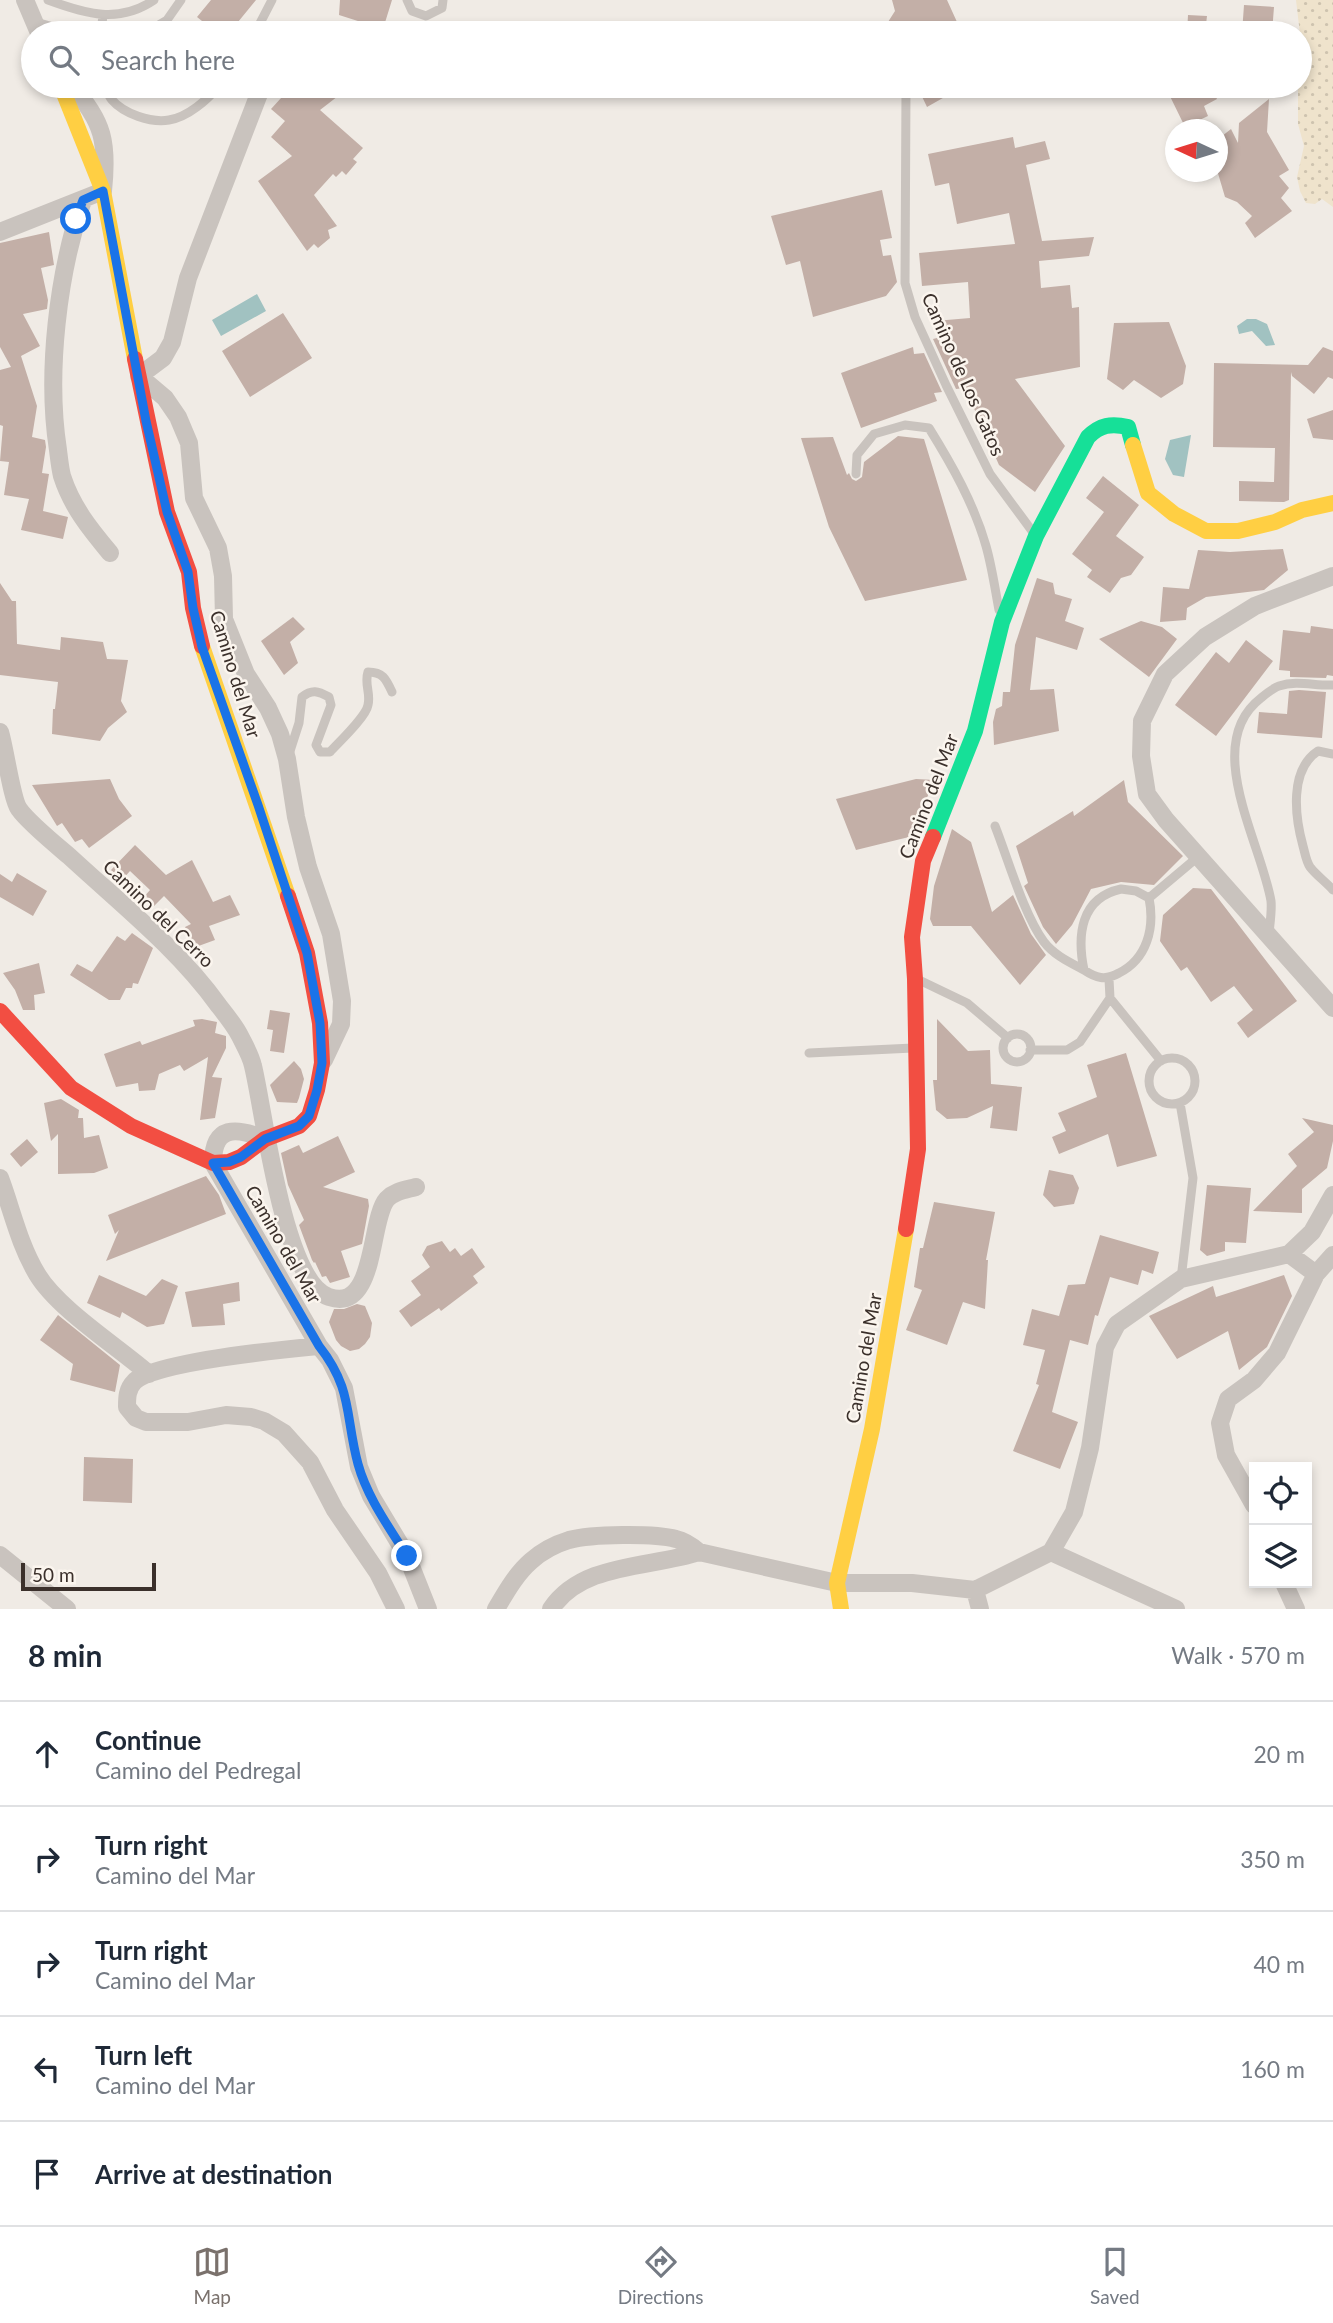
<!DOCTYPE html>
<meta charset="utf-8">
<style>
body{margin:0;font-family:Lato,sans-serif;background:#f6f6f7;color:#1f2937}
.controls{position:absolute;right:21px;bottom:21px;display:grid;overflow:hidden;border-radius:0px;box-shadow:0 4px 10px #0003}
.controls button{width:63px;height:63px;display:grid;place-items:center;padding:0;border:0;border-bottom:2px solid #e0e1e3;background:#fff;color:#1f2937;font:35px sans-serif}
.compass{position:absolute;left:1165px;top:119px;width:63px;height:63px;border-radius:50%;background:#fff;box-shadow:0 4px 10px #0003;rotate:274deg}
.scale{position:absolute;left:21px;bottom:18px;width:135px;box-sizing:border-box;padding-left:7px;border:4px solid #3b302b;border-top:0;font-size:19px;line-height:24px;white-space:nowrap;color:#3b302b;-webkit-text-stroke:5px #fbf5ee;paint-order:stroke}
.stop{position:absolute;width:21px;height:21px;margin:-16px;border:5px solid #1a73e8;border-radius:50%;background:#fff}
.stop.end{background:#1a73e8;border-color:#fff;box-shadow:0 2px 7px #0008}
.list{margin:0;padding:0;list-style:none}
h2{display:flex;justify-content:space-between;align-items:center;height:91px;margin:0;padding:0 28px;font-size:30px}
h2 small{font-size:23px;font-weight:400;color:#747a83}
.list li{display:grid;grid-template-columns:46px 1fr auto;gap:21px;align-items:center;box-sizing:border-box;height:105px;padding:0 28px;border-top:2px solid #e0e1e3}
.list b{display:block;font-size:26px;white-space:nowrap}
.list p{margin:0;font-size:23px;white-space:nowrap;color:#747a83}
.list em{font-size:23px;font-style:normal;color:#747a83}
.icon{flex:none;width:38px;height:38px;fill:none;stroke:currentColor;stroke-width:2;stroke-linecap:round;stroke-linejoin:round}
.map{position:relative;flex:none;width:1333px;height:1609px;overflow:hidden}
.search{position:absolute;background:#fff;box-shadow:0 4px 10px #0003;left:21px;right:21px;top:21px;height:77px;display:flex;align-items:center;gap:18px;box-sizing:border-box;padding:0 24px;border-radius:38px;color:#747a83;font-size:26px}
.sheet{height:616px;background:#fff}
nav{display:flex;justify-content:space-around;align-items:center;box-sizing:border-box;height:98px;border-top:2px solid #e0e1e3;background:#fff;font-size:19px;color:#747a83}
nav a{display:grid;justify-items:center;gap:4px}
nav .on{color:#7a716c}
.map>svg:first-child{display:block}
.sand{fill:url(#sand-dots)}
.water{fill:#a1c2c1}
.building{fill:#c3afa7}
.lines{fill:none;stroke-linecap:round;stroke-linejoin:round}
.lane{stroke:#c9c3be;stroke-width:9}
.street{stroke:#c9c3be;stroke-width:18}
.fast{stroke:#16e098;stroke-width:16}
.slow{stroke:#ffcf43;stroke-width:16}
.jam{stroke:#f24e42;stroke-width:16}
.route{stroke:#1a73e8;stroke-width:9}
.labels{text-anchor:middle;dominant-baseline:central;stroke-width:5;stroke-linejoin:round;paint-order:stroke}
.street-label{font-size:19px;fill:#3b302b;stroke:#fbf5ee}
</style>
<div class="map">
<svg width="1333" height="1609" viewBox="0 0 1333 1609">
<defs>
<pattern id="sand-dots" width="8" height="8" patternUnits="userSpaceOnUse" patternTransform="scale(1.75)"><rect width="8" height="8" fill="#efe3cc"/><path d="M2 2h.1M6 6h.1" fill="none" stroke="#cec3af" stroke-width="1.8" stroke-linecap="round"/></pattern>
</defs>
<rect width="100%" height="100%" fill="#f0ebe5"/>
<path class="sand" d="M 1296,0 L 1333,0 L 1333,207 L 1322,199 L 1315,204 L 1306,203 L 1300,191 L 1297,177 L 1304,146 L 1298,124 L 1298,87 L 1302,51 Z"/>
<path class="water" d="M 257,294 L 266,311 L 221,336 L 212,320 Z
M 1247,319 L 1256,319 L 1267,324 L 1275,345 L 1266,346 L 1252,331 L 1239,334 L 1237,326 Z
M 1191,435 L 1184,477 L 1173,475 L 1165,459 L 1170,440 Z"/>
<path class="building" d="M 211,0 L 256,0 L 229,33 L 217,33 L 197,17 Z
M 340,0 L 392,0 L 383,29 L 339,15 Z
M 892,0 L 947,0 L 962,33 L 893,33 L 888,22 L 895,11 Z
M 1244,5 L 1274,7 L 1272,33 L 1242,33 Z
M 1188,15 L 1207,16 L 1205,33 L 1187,33 Z
M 292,86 L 351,86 L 320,110 L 363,148 L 353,159 L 357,162 L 346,175 L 342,171 L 336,177 L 333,174 L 314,195 L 337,226 L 328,230 L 330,238 L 318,248 L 314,244 L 307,251 L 258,181 L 292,156 L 271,137 L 285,121 L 271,109 Z
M 917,86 L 964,86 L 927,107 Z
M 1165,86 L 1211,86 L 1217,99 L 1204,106 L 1208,116 L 1185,127 Z
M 1269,99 L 1267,132 L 1289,170 L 1279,176 L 1289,188 L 1281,198 L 1292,211 L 1255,238 L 1245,223 L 1252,216 L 1237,202 L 1225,197 L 1217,170 L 1217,140 L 1231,129 L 1238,143 L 1239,123 Z
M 1013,137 L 1015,148 L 1045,141 L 1050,159 L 1026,165 L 1042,241 L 1094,237 L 1089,256 L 1039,261 L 1041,288 L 1070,285 L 1072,308 L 1079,307 L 1080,367 L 1015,379 L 1065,446 L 1035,492 L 999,465 L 965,388 L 956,389 L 933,339 L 941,337 L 935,321 L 970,318 L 968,282 L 922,286 L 919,253 L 1015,244 L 1009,213 L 957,224 L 949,183 L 935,186 L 928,154 Z
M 882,190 L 892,238 L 880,240 L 883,256 L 891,255 L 897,282 L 886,296 L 813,317 L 800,261 L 786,265 L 771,216 Z
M 49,232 L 54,265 L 41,268 L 48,300 L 47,309 L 23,314 L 40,346 L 21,356 L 37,406 L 32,437 L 45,440 L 46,447 L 42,473 L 49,474 L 43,511 L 68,517 L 63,539 L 21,530 L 29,499 L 4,495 L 9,462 L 0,461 L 3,426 L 0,425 L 0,370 L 11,367 L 0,347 L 0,243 Z
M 283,313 L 312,358 L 250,397 L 222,351 Z
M 1169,322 L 1186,366 L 1183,384 L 1161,398 L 1134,380 L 1123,390 L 1107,379 L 1114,323 Z
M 913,347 L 914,354 L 924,353 L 942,392 L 934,393 L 937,401 L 861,428 L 841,373 Z
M 1323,347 L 1333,351 L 1333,379 L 1328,377 L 1314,394 L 1292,376 L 1291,372 L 1289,500 L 1284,502 L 1239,501 L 1239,481 L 1274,482 L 1275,448 L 1213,447 L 1214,363 L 1308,365 Z
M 1333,410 L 1333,440 L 1313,438 L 1307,419 Z
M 898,436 L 924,439 L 967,580 L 865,601 L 829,527 L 801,438 L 833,437 L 847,475 L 849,473 L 852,479 L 856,481 L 862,477 L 864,462 Z
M 1103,476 L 1139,505 L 1116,536 L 1144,557 L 1131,575 L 1121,578 L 1110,593 L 1087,577 L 1092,570 L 1072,554 L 1104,512 L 1086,498 Z
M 1283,549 L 1288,570 L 1264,590 L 1206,597 L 1187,608 L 1186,620 L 1160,622 L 1163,587 L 1189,589 L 1198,550 L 1230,552 Z
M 1037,578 L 1053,583 L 1055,594 L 1072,599 L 1065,621 L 1084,628 L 1077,650 L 1036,637 L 1030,690 L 1054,689 L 1059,731 L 994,745 L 993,722 L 996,709 L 1002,706 L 1003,692 L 1010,692 L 1015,645 Z
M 0,583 L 12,601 L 16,601 L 17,644 L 60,650 L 61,637 L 103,642 L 107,659 L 128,660 L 121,701 L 127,712 L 108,728 L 100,741 L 52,734 L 53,709 L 55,709 L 58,682 L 0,675 Z
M 293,617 L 305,629 L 290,642 L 298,663 L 284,675 L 261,641 Z
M 1141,621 L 1162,627 L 1177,639 L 1149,677 L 1099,639 Z
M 1311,626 L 1333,629 L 1333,676 L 1327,675 L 1326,678 L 1290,677 L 1290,671 L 1279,670 L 1283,630 L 1310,633 Z
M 1246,640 L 1273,661 L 1216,736 L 1175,705 L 1216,652 L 1229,663 Z
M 1299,690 L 1326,692 L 1322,738 L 1257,733 L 1259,712 L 1287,714 L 1289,691 Z
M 110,779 L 119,799 L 132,816 L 89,848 L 82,839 L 75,842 L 62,823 L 57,826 L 32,785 Z
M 916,779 L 935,780 L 909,837 L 856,850 L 836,799 Z
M 1124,780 L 1128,802 L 1183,856 L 1154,885 L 1121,882 L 1091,889 L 1072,925 L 1056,944 L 1043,927 L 1030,899 L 1024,886 L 1028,883 L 1016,846 L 1073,811 L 1074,816 Z
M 952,829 L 971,842 L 992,912 L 1013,895 L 1031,934 L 1046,955 L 1020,985 L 971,926 L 933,926 L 930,919 L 934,886 Z
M 135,845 L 166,875 L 192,860 L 213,902 L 230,895 L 240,915 L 209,926 L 215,940 L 193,948 L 185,927 L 191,924 L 164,896 L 153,907 L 143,898 L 150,890 L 130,871 L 122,880 L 111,870 Z
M 17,873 L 47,891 L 33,916 L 0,897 L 0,874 L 12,882 Z
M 1193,888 L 1211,889 L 1297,1001 L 1248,1038 L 1237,1023 L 1253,1010 L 1234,986 L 1211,1002 L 1187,967 L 1181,971 L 1160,941 L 1163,915 Z
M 132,933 L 153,948 L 138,984 L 133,983 L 132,988 L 126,988 L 120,1000 L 109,1000 L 70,975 L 77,964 L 92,972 L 117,936 L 125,941 Z
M 39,963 L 45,993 L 34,995 L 35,1010 L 23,1010 L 15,990 L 3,973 Z
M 270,1010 L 290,1013 L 284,1053 L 270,1051 L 273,1030 L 267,1029 Z
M 202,1019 L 217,1022 L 215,1033 L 226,1036 L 226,1048 L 212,1077 L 222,1078 L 215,1118 L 200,1120 L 208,1057 L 184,1071 L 180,1065 L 159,1074 L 155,1090 L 139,1091 L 138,1083 L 116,1087 L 104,1054 L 140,1041 L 142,1045 L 195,1026 L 193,1020 Z
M 937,1019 L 968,1051 L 990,1050 L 991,1084 L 1022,1087 L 1017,1131 L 990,1128 L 993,1106 L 967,1118 L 947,1119 L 936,1110 L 933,1080 L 937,1080 Z
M 1126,1053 L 1157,1156 L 1117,1167 L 1108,1134 L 1059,1154 L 1052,1137 L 1066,1131 L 1058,1113 L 1097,1097 L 1087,1065 Z
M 294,1061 L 301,1069 L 304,1079 L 299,1098 L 297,1103 L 277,1102 L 270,1085 Z
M 61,1099 L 79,1110 L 78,1118 L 83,1118 L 84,1138 L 99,1135 L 108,1168 L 94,1173 L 58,1174 L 58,1134 L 51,1141 L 44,1103 Z
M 1302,1118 L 1333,1125 L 1333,1141 L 1327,1168 L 1302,1189 L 1302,1213 L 1253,1211 L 1297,1166 L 1288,1154 L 1314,1132 Z
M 338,1136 L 355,1172 L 323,1187 L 368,1199 L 369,1206 L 362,1244 L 341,1251 L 350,1277 L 330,1283 L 326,1276 L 322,1277 L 315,1262 L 314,1263 L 312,1260 L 299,1225 L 304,1220 L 288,1185 L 281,1153 L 299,1145 L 303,1153 Z
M 27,1139 L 38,1152 L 21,1167 L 10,1154 Z
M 1049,1170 L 1073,1175 L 1079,1188 L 1074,1204 L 1054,1207 L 1043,1195 Z
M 206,1176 L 219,1195 L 226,1214 L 106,1261 L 119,1230 L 115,1234 L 108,1215 Z
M 1207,1185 L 1251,1188 L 1246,1243 L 1225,1242 L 1225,1251 L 1207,1256 L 1200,1250 Z
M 934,1202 L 995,1212 L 986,1260 L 988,1260 L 985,1309 L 963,1302 L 947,1345 L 906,1330 L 922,1290 L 914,1287 L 920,1248 L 923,1248 Z
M 1100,1235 L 1159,1252 L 1153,1274 L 1142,1270 L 1138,1285 L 1110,1277 L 1098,1316 L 1095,1315 L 1088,1345 L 1070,1340 L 1052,1412 L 1078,1422 L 1060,1469 L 1013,1451 L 1039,1385 L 1036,1384 L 1045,1350 L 1023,1345 L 1032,1309 L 1059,1316 L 1068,1285 L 1085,1284 Z
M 442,1241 L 450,1252 L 455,1248 L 461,1256 L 472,1248 L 485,1267 L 473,1276 L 478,1283 L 441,1311 L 439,1308 L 411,1327 L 399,1311 L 421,1295 L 411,1281 L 430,1267 L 422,1255 L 427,1246 Z
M 99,1275 L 146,1296 L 162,1279 L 178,1286 L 164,1324 L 147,1327 L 122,1312 L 120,1318 L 87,1303 Z
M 1284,1275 L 1292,1296 L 1267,1347 L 1239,1370 L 1228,1331 L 1177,1359 L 1149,1316 L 1213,1286 L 1216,1297 Z
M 239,1282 L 240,1301 L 223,1304 L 225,1325 L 192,1327 L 185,1292 Z
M 357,1304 L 365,1306 L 372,1323 L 370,1337 L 365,1344 L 359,1349 L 350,1351 L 341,1346 L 336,1340 L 329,1322 L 334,1309 L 344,1309 Z
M 58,1315 L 120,1365 L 115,1392 L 70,1380 L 73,1364 L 40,1340 Z
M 84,1457 L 133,1459 L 132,1503 L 83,1501 Z"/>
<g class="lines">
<path class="lane" d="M 48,0 C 86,14 119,24 154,0
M 407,0 L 412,11 L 426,16 L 442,8 L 443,0
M 36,22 L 74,33
M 871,32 L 872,33
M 101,33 L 103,15
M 145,33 L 167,20 L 181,0
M 255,33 L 272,0
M 105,86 C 107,91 109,97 112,100 C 124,114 151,123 169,120 C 188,117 207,100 219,86
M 903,86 L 906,89 L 905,283 L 915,317 L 946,385 L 990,474 L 1035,535
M 856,474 L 857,455 L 874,434 L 905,425 L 929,428 C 952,465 974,504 986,546 C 992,567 995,589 999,610
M 289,754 L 299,723 L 302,697 C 312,689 318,691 329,697 L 331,705 L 316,745 L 320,752 L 330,752 C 339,742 366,717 368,705 C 371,693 364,684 368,672 C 383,672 386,679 392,692
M 1333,754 L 1318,751 C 1289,770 1295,817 1303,846 C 1305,853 1306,861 1310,867 C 1316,875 1326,882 1333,890
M 995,826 C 1008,859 1024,915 1044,942 C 1054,955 1069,962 1084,970
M 1121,889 L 1136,891 L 1149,898 C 1155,928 1147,959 1119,973 C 1105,981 1096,978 1084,970 C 1077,936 1080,898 1121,889 Z
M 1149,898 L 1199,856
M 1269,933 C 1270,923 1272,911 1271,901 C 1261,842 1201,744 1261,698 C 1267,693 1273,688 1279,686 C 1297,680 1315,686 1333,685
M 917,979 L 967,1003 L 1008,1038
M 1109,979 L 1110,998 L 1161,1061
M1003 1048a14 14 0 1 1 28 0a14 14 0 1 1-28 0Z
M 1030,1050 L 1067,1050 L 1080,1042 L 1110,998
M 809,1053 L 913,1048
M1149 1081a23 23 0 1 1 46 0a23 23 0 1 1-46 0Z
M 1180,1103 L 1193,1178 L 1181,1279"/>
<path class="street" d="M 25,0 L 39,33
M 262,86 L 188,278 L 172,342 L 163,358 L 139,376 L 165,398 L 178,417 L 189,443 L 194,498 L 218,548 L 223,576 L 224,619 L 246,674 L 268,708 L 280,734 L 287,759 L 296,817 L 308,867 L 331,934 L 342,1001 L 341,1024 L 324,1060
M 83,200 C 58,273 46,373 58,450 C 59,458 60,468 62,476 C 72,507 90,529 110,553
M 0,232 L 103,191 C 108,144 104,121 71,86
M 1333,576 L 1255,606 L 1205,637 L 1165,674 L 1142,721 L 1141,756 L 1147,794 L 1166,820 L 1333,1008
M 0,732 C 5,748 12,800 19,809 C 28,822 56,845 69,856 C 121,904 178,949 219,1006 C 227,1016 235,1026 240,1036 C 245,1046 251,1056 253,1066 C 264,1110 283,1282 329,1297 C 377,1313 369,1219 387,1199 C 395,1191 405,1190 416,1187
M 265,1139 C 236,1127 213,1125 213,1163 L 319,1346 L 330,1360 L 344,1388 L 359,1467 L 371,1496 L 407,1556 L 428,1609
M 0,1178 C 12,1210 19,1244 37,1274 C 58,1309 117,1346 149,1374
M 1316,1274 L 1333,1255
M 319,1346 C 288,1349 151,1362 134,1382 C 127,1389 127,1398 127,1407 L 136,1418 L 146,1422 L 188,1422 L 226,1415 L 251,1417 L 264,1421 L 284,1433 L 310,1462 L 335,1510 L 378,1573 L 396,1609
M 1254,1505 L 1226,1455 L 1220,1423 L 1228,1399 L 1254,1380 L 1277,1353 L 1316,1274 L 1289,1254
M 1051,1552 L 1176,1609
M 0,1555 L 67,1609
M 1284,1583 L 1296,1609
M 975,1590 L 980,1609
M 496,1609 C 506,1592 516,1574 531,1561 C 541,1552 556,1544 569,1540 C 591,1534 654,1533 676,1539 C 685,1541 692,1546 699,1552 L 837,1583 L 912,1583 L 975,1590 L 1051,1552 L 1074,1512 L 1090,1448 L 1105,1347 L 1117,1324 L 1181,1279 L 1289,1254 L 1312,1232 L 1333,1195
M 551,1609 C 582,1562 651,1568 699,1552"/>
<path class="fast" d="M 933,837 L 975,731 L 1002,622 L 1036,536 L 1088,437 C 1100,425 1111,423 1128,427 L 1133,445"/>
<path class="slow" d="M 61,86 L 103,191 L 135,359
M 1133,445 L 1148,493 L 1174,514 L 1206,531 L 1238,531 L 1275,522 L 1302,510 L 1333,503
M 202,646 L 288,896
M 841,1609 L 837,1583 L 872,1429 L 906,1229"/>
<path class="jam" d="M 135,359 L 167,512 L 189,572 L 193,608 L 202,646
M 0,1011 L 71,1088 L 131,1126 L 213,1163 L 229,1162 L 241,1157 L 265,1139 L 299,1126 L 309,1116 L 317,1090 L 322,1063 L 320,1023 L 307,953 L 288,896
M 906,1229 L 918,1149 L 915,979 L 912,937 L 923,861 L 933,837"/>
</g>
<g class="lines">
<path class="route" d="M 76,219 L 83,200 L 103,191 L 146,421 L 167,512 L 188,572 L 193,608 L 202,647 L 258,805 L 307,953 L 320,1023 L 322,1063 L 317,1090 L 309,1116 L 299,1126 L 265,1139 L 241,1157 L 229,1162 L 213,1163 L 319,1346 C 353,1389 345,1416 358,1464 C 367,1497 389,1527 407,1556"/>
</g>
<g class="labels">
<g class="street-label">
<text transform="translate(964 374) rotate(66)">Camino de Los Gatos</text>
<text transform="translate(236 674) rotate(73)">Camino del Mar</text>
<text transform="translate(928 796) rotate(-69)">Camino del Mar</text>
<text transform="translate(159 913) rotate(44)">Camino del Cerro</text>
<text transform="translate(284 1244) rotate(60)">Camino del Mar</text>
<text transform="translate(863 1358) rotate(-80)">Camino del Mar</text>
</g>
</g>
</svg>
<div class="controls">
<button><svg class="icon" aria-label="locate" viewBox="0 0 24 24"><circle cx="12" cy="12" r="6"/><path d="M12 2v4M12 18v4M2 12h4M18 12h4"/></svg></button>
<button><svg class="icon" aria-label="layers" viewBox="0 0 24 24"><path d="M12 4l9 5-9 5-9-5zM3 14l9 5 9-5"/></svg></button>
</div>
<svg class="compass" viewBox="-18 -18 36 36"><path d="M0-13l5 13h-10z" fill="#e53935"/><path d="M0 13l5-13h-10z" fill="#747a83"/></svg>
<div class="scale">50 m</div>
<div class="stop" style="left:76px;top:219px"></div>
<div class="stop end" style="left:407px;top:1556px"></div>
<div class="search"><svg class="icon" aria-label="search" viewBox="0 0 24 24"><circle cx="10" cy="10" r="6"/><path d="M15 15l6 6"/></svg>Search here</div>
</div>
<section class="sheet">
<h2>8 min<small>Walk · 570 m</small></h2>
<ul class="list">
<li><svg class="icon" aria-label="ahead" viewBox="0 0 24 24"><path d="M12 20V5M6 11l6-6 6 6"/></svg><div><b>Continue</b><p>Camino del Pedregal</p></div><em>20 m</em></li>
<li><svg class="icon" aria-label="right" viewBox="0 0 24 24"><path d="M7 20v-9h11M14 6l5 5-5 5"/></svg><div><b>Turn right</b><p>Camino del Mar</p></div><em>350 m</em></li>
<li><svg class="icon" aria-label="right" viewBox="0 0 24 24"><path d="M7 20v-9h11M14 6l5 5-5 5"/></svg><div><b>Turn right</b><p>Camino del Mar</p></div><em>40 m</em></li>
<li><svg class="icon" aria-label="left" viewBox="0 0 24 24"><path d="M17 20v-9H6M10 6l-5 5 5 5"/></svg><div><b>Turn left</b><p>Camino del Mar</p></div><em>160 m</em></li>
<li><svg class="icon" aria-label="arrive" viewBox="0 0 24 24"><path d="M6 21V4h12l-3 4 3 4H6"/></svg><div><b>Arrive at destination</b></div></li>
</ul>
</section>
<nav>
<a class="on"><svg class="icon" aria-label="map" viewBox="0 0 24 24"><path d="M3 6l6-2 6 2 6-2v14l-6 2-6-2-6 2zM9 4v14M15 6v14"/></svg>Map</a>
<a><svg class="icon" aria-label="directions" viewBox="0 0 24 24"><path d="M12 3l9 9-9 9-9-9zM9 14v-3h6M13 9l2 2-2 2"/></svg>Directions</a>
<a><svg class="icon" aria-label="saved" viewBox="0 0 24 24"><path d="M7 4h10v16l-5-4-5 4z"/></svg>Saved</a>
</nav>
